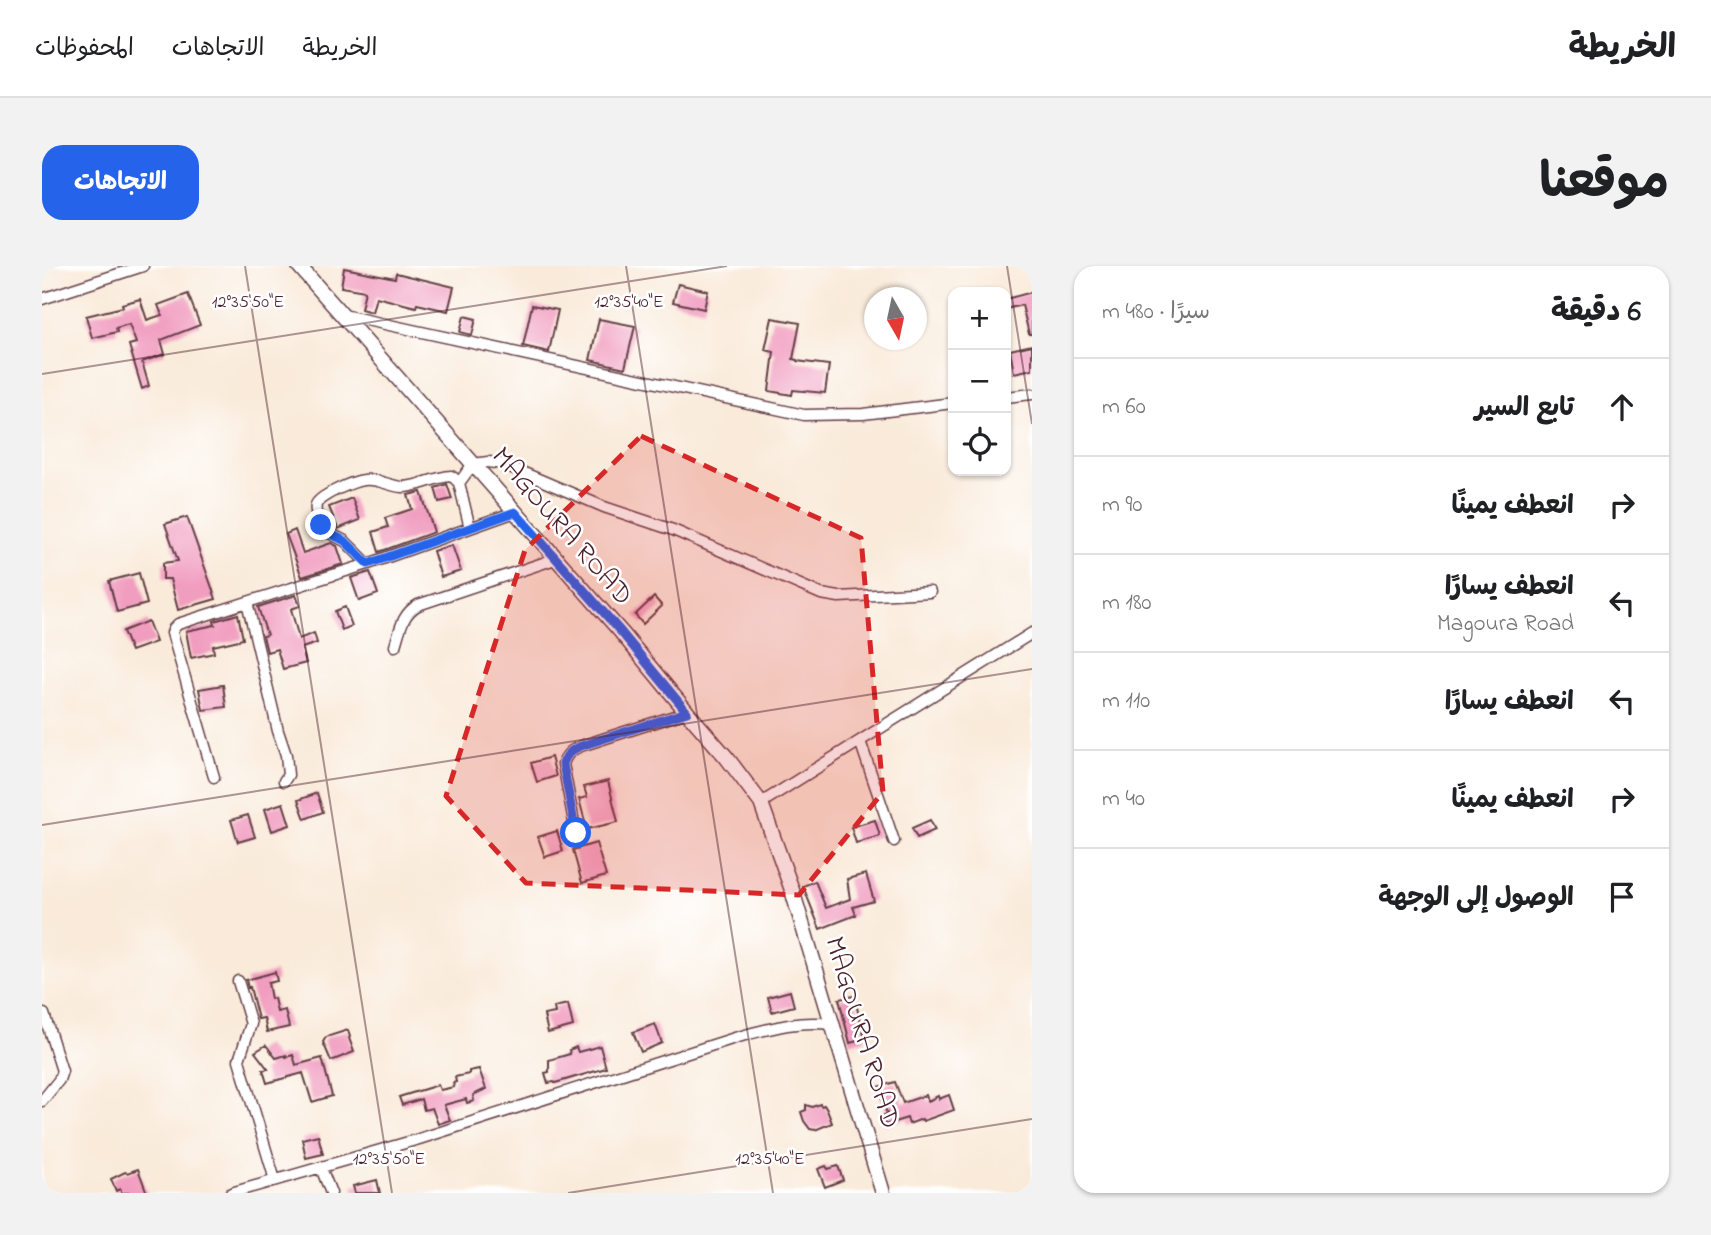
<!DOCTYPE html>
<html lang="ar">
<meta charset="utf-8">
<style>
body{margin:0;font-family:"Indie Flower","Playpen Sans Arabic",sans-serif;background:#f2f2f2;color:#202124;direction:rtl}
.controls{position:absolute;right:21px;top:21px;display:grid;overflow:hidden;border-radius:14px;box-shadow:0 2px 5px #0004}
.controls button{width:63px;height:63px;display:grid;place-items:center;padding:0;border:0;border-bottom:2px solid #e0e0e0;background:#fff;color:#202124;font:35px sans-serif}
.compass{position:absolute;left:822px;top:21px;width:63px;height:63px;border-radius:50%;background:#fff;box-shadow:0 2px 5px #0004;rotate:171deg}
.stop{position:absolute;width:21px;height:21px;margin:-16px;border:5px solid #2563eb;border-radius:50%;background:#fff}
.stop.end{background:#2563eb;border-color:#fff;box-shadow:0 2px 7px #0008}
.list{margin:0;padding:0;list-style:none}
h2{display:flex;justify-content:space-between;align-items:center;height:91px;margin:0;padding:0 28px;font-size:30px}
h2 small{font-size:23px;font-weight:400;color:#757577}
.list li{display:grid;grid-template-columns:46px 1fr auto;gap:21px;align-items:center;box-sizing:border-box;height:98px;padding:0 28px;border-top:2px solid #e0e0e0}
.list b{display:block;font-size:26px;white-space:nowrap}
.list p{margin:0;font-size:23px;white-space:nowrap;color:#757577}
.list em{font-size:23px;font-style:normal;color:#757577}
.icon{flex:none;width:38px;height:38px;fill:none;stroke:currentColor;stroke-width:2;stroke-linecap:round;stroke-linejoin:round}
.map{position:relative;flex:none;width:990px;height:927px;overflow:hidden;direction:ltr;border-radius:21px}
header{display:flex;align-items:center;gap:42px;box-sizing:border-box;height:98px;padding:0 35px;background:#fff;border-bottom:2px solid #e0e0e0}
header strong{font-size:33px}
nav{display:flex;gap:38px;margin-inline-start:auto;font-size:24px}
.intro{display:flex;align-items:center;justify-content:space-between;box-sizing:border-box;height:168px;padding:0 42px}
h1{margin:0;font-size:49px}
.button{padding:18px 32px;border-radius:21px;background:#2563eb;color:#fff;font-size:24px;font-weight:700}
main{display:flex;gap:42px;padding:0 42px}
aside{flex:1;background:#fff;border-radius:21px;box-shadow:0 2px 5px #0004}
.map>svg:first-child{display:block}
.building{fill:#f19dc0}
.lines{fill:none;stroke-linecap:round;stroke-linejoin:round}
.minor-casing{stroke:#643d45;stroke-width:13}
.tertiary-casing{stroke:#643d45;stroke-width:17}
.minor{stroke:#fff;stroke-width:10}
.tertiary{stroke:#fff;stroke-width:14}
.route{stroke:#2563eb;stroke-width:9}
.marked{fill:#d62828;fill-opacity:0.2;stroke:#d62828;stroke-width:5;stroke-dasharray:14 9;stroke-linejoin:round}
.ticks{fill:none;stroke:#4a1f2b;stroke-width:2;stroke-opacity:0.45}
.labels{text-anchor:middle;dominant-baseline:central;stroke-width:5;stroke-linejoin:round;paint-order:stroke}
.street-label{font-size:28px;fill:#4a1f2b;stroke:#fff}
.ticks-label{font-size:18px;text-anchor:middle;fill:#4a1f2b;stroke:#fff;stroke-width:5;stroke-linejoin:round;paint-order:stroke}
</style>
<header>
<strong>الخريطة</strong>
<nav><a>الخريطة</a><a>الاتجاهات</a><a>المحفوظات</a></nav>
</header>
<div class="intro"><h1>موقعنا</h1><a class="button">الاتجاهات</a></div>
<main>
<aside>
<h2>6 دقيقة<small>سيرًا · 480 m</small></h2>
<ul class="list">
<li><svg class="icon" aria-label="ahead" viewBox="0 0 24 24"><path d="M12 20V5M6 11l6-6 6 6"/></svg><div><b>تابع السير</b></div><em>60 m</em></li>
<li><svg class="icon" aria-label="right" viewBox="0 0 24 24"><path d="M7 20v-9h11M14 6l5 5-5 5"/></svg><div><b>انعطف يمينًا</b></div><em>90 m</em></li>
<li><svg class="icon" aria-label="left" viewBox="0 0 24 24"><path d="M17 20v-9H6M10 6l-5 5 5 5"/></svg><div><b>انعطف يسارًا</b><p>Magoura Road</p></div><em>180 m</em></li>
<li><svg class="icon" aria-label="left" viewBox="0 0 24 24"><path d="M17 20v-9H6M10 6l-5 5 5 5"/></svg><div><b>انعطف يسارًا</b></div><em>110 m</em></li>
<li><svg class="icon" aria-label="right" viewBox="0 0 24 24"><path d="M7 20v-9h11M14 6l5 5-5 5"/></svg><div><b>انعطف يمينًا</b></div><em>40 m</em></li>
<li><svg class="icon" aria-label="arrive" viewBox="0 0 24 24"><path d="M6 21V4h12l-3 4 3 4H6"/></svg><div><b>الوصول إلى الوجهة</b></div></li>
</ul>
</aside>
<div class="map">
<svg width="990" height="927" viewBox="0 0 990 927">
<rect width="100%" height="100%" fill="#fff"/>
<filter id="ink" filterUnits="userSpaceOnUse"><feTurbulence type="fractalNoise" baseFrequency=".0143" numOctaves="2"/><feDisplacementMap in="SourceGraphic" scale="14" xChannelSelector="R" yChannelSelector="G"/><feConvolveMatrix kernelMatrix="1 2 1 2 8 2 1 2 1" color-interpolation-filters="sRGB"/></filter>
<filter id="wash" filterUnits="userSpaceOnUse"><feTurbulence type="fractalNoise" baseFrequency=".00686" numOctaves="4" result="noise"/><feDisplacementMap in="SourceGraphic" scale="28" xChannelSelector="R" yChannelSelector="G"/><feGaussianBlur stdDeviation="1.57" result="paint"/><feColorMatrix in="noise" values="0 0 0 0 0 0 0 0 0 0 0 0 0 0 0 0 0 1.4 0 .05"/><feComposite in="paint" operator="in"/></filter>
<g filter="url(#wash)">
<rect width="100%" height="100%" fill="#f9ead9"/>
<g id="blocks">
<path class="building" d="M 302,2 L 353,12 L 354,7 L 412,21 L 406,45 L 375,38 L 374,41 L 334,31 L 330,46 L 319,43 L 323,25 L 299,21 Z
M 636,18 L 666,25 L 662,43 L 631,36 Z
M 990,26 L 990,68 L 987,68 L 980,39 L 964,43 L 964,33 Z
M 146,28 L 158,59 L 119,74 L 123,88 L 100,96 L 107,120 L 100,123 L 87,79 L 94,77 L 87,58 L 74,62 L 75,66 L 50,72 L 44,50 L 81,41 L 80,38 L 98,33 L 105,54 L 120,49 L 116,39 Z
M 490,39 L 516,44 L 507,86 L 481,80 Z
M 422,50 L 434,53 L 430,69 L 418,66 Z
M 730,52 L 758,57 L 751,93 L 755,94 L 755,95 L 787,99 L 783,127 L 751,124 L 750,129 L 727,125 L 732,86 L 723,84 Z
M 557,53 L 593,60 L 583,102 L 548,94 Z
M 990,79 L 990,103 L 972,107 L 968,84 Z
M 405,218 L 410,233 L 397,236 L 393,222 Z
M 379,226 L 392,266 L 337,286 L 331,266 L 346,261 L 343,252 L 370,243 L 366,229 Z
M 310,232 L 318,254 L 296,263 L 287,241 Z
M 145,251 L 174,333 L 136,344 L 128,313 L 121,313 L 121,297 L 136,295 L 123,258 Z
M 253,264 L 261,287 L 289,277 L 295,280 L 301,298 L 260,311 L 244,268 Z
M 410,279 L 419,305 L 399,311 L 391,285 Z
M 328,306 L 336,328 L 317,335 L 309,312 Z
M 97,307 L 105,338 L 75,346 L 67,315 Z
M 254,329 L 258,340 L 249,343 L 257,373 L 272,367 L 275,377 L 260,382 L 264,397 L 241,403 L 235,383 L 225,386 L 221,370 L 225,369 L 216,341 Z
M 612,331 L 620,340 L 601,358 L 593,349 Z
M 303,341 L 310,360 L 300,364 L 293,345 Z
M 196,348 L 201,373 L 171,380 L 172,387 L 149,392 L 144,365 L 173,359 L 172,355 Z
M 106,355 L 114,376 L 89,385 L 81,365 Z
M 181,419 L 184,441 L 161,444 L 157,423 Z
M 509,491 L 514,510 L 495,516 L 489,497 Z
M 566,515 L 576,556 L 545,563 L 537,533 L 545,531 L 542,521 Z
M 275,527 L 281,546 L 263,553 L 256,534 Z
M 241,537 L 248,559 L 230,565 L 223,543 Z
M 206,549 L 213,571 L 196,576 L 189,554 Z
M 833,554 L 838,570 L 814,577 L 809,561 Z
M 888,554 L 893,564 L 875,572 L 870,562 Z
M 515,565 L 521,585 L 503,591 L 496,571 Z
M 554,577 L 564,610 L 540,617 L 531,584 Z
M 824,608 L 832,635 L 811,641 L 814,649 L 778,663 L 761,620 L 773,615 L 784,642 L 808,633 L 805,613 Z
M 233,706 L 235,715 L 226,717 L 229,733 L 232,732 L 235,746 L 243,744 L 247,761 L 225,766 L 222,752 L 216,753 L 208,721 L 206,722 L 204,714 Z
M 748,725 L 752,740 L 730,746 L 726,731 Z
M 812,730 L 823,773 L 808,777 L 797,733 Z
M 526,738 L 531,760 L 506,767 L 502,749 L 513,747 L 512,741 Z
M 613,758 L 620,777 L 599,786 L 591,766 Z
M 306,764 L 308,771 L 307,772 L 312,786 L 289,795 L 281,776 L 284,771 Z
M 224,779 L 234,792 L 244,789 L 244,791 L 251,789 L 254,799 L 280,792 L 290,830 L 270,836 L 261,807 L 225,817 L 221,804 L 226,803 L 213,786 Z
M 558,780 L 564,802 L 513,817 L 512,816 L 506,817 L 503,807 L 507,806 L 507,794 L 528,788 L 527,784 L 534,781 L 536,786 Z
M 437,803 L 444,823 L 431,829 L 432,835 L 425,837 L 424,833 L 402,839 L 408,854 L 396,858 L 390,842 L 382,844 L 379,833 L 360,839 L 357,831 L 396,819 L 398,824 L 412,821 L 411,817 L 414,816 L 413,811 L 427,808 L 427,805 Z
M 853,816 L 861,837 L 884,829 L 886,835 L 896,830 L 897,833 L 907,829 L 912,844 L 881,855 L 880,853 L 867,858 L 865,852 L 843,859 L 840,850 L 845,848 L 836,821 Z
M 778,838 L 779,840 L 782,839 L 785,844 L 790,857 L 773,864 L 768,863 L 762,855 L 759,846 L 764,844 L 764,839 L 770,841 Z
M 276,869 L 281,888 L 264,892 L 260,873 Z
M 784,900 L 786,903 L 796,900 L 801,914 L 783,921 L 776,903 Z
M 96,903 L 105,927 L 80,927 L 78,923 L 74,925 L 69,913 L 83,906 L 85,907 Z
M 335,914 L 338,927 L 313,927 L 311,920 Z"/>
</g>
</g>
<g filter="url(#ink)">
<use href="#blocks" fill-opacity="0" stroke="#643d45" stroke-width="2"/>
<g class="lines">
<defs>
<path id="minor" d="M 0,33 L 101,0
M 301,49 L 762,149 L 821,148 L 911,137
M 964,131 L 990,128
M 417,217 L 428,262
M 326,298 L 303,275 L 283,265 C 279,259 272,247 274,239 C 276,230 312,215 322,214 C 335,212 347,220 360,221 C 377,221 392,211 409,210 L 412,212 L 417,217 L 431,198 L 446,196 L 461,198 L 562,241 L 631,264 L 779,328 L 797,331 L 888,326
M 205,336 L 236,465 L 244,489 L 246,509 L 242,515
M 353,380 C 358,364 360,348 376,339 L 513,293
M 818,475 L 852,575
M 172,511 L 130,367 L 132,362 L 136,358 L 326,298 L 473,246
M 719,537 L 990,367
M 534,567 L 521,498 C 525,486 531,483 542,479 L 645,446
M 196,715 L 209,758 L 197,794 L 233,914
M 0,835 L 17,814 L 20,805 L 2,748
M 279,902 L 289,927
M 189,927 L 377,873 L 696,771 C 729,762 754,754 790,758"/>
<path id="tertiary" d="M 257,0 L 579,366 L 645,446 L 685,492 L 719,537 L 750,624 L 841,927"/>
</defs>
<use href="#minor" class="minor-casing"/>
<use href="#tertiary" class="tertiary-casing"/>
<use href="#minor" class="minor"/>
<use href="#tertiary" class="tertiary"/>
</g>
</g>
<g class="lines" filter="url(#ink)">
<path class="route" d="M 279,259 L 283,265 L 303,275 L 326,298 L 473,246 L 579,366 L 645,446 L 542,479 C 531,483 525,486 521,498 L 534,567"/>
</g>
<path class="marked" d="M 599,170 L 819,272 L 841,526 L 757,629 L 484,617 L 404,530 L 483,284 Z"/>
<path class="ticks" d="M 203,0 L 350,927M 584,0 L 731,927M 965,0 L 990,158M 0,108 L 685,0M 0,559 L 990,403M 526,927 L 990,853"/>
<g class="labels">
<g class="street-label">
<text transform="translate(519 261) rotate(49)">MAGOURA ROAD</text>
<text transform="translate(819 767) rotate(73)">MAGOURA ROAD</text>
</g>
</g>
<g class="ticks-label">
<text x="206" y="41">12°35'50"E</text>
<text x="587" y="41">12°35'40"E</text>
<text x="347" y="898">12°35'50"E</text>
<text x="728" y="898">12°35'40"E</text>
</g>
</svg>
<div class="controls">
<button>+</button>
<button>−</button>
<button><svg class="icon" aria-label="locate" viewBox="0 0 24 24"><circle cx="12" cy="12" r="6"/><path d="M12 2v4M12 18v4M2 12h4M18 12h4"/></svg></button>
</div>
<svg class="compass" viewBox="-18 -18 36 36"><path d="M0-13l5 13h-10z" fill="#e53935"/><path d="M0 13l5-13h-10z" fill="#757577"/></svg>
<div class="stop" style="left:534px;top:567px"></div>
<div class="stop end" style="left:279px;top:259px"></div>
</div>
</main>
